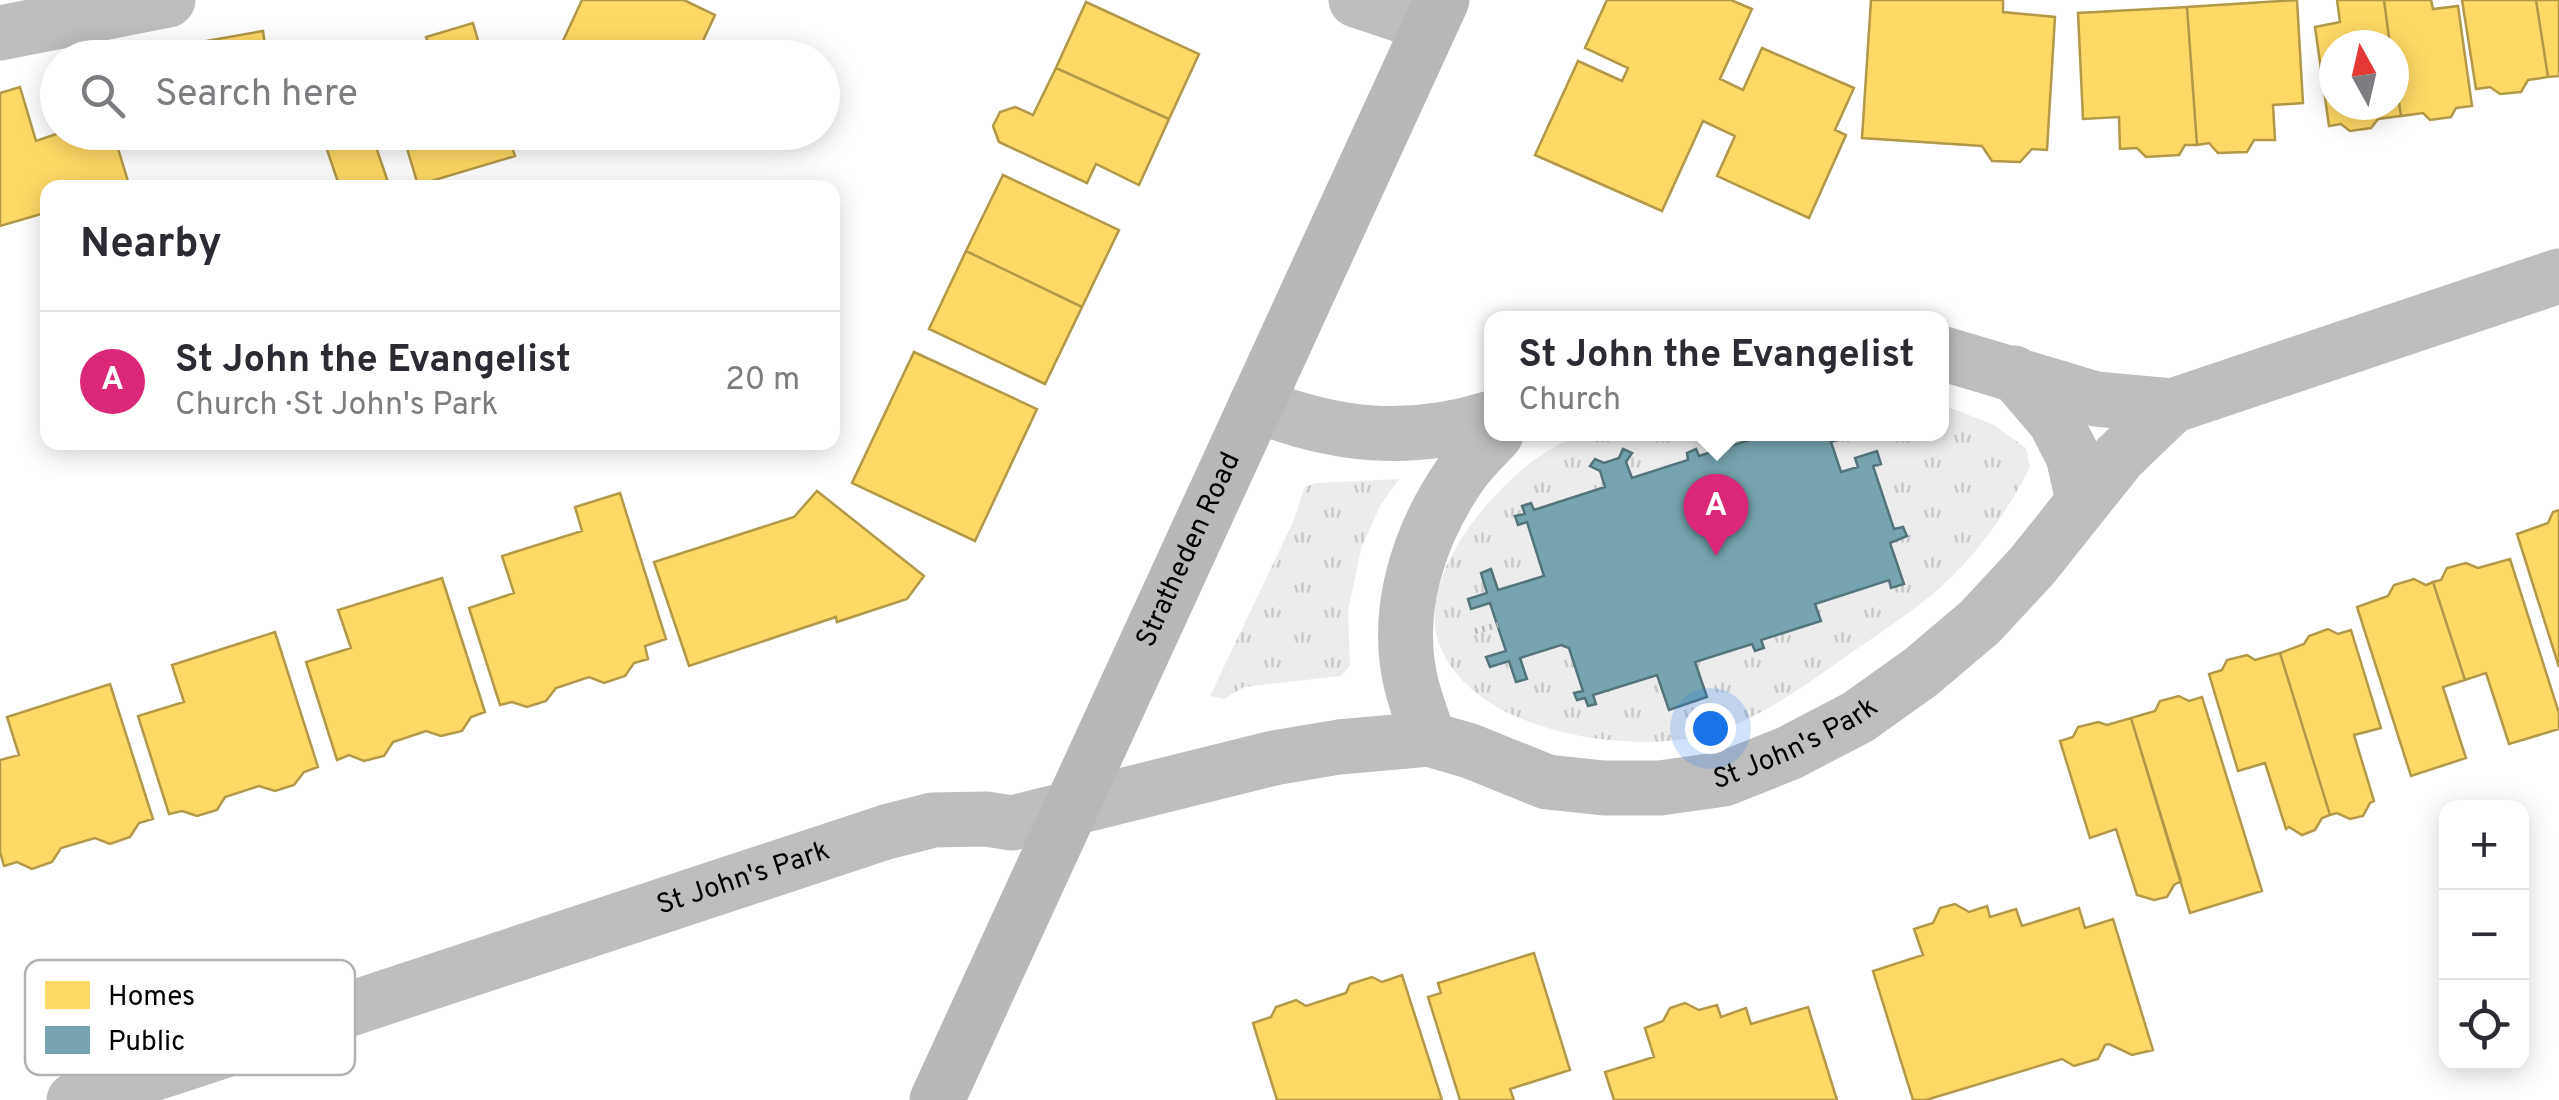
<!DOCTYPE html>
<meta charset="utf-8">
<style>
body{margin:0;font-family:Overpass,sans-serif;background:#f7f7f7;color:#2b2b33}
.controls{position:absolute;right:30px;bottom:30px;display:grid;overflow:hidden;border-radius:20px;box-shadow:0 5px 25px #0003}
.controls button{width:90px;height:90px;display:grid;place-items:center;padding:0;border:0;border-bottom:2px solid #e1e1e2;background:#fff;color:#2b2b33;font:50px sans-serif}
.compass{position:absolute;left:2319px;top:30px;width:90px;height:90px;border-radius:50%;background:#fff;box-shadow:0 5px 25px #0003;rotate:352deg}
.you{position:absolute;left:1710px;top:728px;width:35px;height:35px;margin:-25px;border:8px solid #fff;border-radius:50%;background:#1a73e8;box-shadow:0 0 0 15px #1a73e833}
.badge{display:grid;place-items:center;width:65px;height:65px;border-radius:50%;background:#db2777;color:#fff;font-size:32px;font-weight:700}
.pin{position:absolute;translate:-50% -82px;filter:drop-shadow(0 2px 5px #0008)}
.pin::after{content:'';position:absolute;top:52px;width:35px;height:30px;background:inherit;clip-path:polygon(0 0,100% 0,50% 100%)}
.popup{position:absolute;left:1484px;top:311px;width:465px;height:130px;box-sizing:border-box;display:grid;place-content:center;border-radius:20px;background:#fff;filter:drop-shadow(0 2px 8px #0005);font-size:32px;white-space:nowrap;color:#7c7c81}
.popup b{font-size:38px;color:#2b2b33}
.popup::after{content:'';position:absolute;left:50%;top:100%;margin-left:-20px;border:20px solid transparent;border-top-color:#fff}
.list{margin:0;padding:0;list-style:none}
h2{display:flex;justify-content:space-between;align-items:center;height:130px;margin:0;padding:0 40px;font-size:42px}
h2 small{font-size:32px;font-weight:400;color:#7c7c81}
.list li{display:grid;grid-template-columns:65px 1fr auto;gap:30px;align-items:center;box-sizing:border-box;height:140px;padding:0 40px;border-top:2px solid #e1e1e2}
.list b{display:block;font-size:38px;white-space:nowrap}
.list p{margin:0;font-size:32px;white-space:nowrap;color:#7c7c81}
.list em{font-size:32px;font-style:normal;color:#7c7c81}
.icon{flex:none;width:55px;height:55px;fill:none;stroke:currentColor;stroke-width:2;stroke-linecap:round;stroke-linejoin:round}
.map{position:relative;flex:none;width:2559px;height:1100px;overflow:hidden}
.search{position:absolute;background:#fff;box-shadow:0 5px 25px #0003;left:40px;top:40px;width:800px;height:110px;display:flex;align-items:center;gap:25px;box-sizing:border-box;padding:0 35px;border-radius:55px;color:#7c7c81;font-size:38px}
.panel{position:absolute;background:#fff;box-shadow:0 5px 25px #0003;left:40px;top:180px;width:800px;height:270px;border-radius:20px}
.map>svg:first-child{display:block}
.grass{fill:url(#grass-tufts)}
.homes{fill:#ffd966;stroke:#b29847;stroke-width:2.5}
.public{fill:#76a5af;stroke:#53747a;stroke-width:2.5}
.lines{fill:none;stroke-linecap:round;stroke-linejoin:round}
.path{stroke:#b9b9b9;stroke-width:6;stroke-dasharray:2.5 5;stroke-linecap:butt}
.minor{stroke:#bebebe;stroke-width:55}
.secondary{stroke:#b8b8b8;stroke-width:55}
.labels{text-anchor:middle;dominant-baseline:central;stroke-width:10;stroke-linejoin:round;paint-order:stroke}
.street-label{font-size:28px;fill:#000;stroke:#fff}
.key{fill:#fff;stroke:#b2b2b2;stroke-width:2.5}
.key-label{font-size:28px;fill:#000}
</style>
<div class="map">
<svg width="2559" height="1100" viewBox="0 0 2559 1100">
<defs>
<pattern id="grass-tufts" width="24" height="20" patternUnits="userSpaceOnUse" patternTransform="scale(2.5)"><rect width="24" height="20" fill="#ececec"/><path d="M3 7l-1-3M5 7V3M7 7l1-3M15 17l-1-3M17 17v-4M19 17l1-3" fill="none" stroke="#c9c9c9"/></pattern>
</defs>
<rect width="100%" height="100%" fill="#fff"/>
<path class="grass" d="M 1941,404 L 1994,425 L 2026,448 L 2030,467 C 2006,514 1975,558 1934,593 C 1909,614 1881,632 1854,651 C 1805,685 1754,725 1695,737 C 1619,753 1488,731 1446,659 C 1408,594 1475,509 1523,469 C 1540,454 1561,443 1581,434 L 1941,434 Z
M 1399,479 L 1380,506 L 1361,549 L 1348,612 L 1350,665 L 1341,676 L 1244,687 L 1224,699 L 1210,696 L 1293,522 L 1305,487 L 1316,483 Z"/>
<path class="homes" d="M 582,0 L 684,0 L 715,15 L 695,58 L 555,58 Z
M 1607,0 L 1731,0 L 1752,9 L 1720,79 L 1743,90 L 1762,48 L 1854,88 L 1835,130 L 1846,135 L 1809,218 L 1717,176 L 1735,136 L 1703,121 L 1662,211 L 1535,155 L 1578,61 L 1622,81 L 1628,68 L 1585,48 Z
M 1871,0 L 2003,0 L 2003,12 L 2055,17 L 2047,150 L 2032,149 L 2020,162 L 1992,161 L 1982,146 L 1862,138 Z
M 2297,0 L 2303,103 L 2273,105 L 2275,140 L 2254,140 L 2247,152 L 2218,153 L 2209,143 L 2197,145 L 2187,7 Z
M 2337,0 L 2384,0 L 2390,45 L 2334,45 L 2334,105 L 2394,105 L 2394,71 L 2401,116 L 2378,119 L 2371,128 L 2350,131 L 2341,124 L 2329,126 L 2315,27 L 2340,22 Z
M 2384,0 L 2431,0 L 2433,9 L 2458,6 L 2472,106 L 2456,108 L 2451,117 L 2430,120 L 2423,113 L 2401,116 L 2394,71 L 2394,45 L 2390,45 Z
M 2462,0 L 2536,0 L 2548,77 L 2528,80 L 2521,92 L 2500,94 L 2490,87 L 2476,89 Z
M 2536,0 L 2559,0 L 2559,76 L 2548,77 Z
M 1086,2 L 1199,54 L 1169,119 L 1056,68 Z
M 2187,7 L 2197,145 L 2185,145 L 2179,155 L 2146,157 L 2137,148 L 2120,149 L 2119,117 L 2083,119 L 2078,13 Z
M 473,23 L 483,58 L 412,58 L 431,52 L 426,37 Z
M 263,31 L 267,58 L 197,58 L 195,43 Z
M 1056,68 L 1169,119 L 1139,185 L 1096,164 L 1087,183 L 999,142 L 993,126 L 1000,112 L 1015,107 L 1033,115 Z
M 20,87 L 36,141 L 62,132 L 113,132 L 130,188 L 48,188 L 48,212 L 0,226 L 0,93 Z
M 321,132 L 371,132 L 390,188 L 340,188 Z
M 402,132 L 507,132 L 515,156 L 418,185 Z
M 1003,175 L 1119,230 L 1082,307 L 966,251 Z
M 966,251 L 1082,307 L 1045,384 L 929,329 Z
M 914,352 L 1037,409 L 975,541 L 852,483 Z
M 817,491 L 924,576 L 907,599 L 837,622 L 836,617 L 689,666 L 654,562 L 794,517 Z
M 620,493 L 666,639 L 645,646 L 648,659 L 634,663 L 625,676 L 604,683 L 589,677 L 556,688 L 546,701 L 527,707 L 512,702 L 500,705 L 469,608 L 514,593 L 502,556 L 582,531 L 575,507 Z
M 2559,510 L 2559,667 L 2517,534 L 2548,523 L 2553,512 Z
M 2510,559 L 2559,713 L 2559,729 L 2509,744 L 2486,673 L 2465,680 L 2433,582 L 2441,580 L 2447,568 L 2466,563 L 2478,568 Z
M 442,578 L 485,712 L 471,717 L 462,731 L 441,736 L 426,731 L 393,742 L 384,756 L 364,761 L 349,755 L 337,760 L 306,662 L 351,648 L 338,610 Z
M 2414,579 L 2426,585 L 2433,582 L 2465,680 L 2443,687 L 2466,758 L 2411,776 L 2357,607 L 2388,596 L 2394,585 Z
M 2328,629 L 2338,634 L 2351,630 L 2381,728 L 2354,735 L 2374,801 L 2370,803 L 2363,816 L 2350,819 L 2337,813 L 2330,815 L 2280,653 L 2304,644 L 2309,636 Z
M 275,632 L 318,767 L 304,772 L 294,785 L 275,791 L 259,786 L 225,797 L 217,810 L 197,816 L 182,811 L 169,814 L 138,716 L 184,702 L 172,665 Z
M 2280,653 L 2330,815 L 2322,818 L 2315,830 L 2302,835 L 2289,827 L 2286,829 L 2265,763 L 2238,771 L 2209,674 L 2222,670 L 2227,660 L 2247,655 L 2255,660 Z
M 110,684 L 153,819 L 139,823 L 130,837 L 110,844 L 95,838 L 61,848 L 52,862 L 32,869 L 17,862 L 4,866 L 0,852 L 0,760 L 19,755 L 7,717 Z
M 2179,696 L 2189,701 L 2202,697 L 2262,891 L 2190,913 L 2131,718 L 2155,711 L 2160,701 Z
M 2131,718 L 2181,881 L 2174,885 L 2167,897 L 2154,900 L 2137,895 L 2116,829 L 2090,838 L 2060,741 L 2073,737 L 2078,727 L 2098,722 L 2107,725 Z
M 1955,904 L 1969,912 L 1987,906 L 1990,917 L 2016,909 L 2022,926 L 2079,908 L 2085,928 L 2113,919 L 2153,1050 L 2132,1055 L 2109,1044 L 2105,1045 L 2098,1059 L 2074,1066 L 2062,1059 L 1926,1100 L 1913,1100 L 1873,971 L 1923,955 L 1914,929 L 1933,923 L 1940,908 Z
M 1534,953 L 1570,1070 L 1510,1089 L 1514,1100 L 1460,1100 L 1428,997 L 1441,993 L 1438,983 Z
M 1402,975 L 1442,1100 L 1277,1100 L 1253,1023 L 1271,1017 L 1276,1007 L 1296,1000 L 1306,1006 L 1346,993 L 1350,984 L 1372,977 L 1382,982 Z
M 1685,1003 L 1699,1010 L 1717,1005 L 1721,1017 L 1746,1008 L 1751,1024 L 1808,1007 L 1837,1100 L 1614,1100 L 1605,1072 L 1654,1057 L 1645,1028 L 1663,1021 L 1670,1008 Z"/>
<path class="public" d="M 1755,434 L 1835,434 L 1837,440 L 1831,442 L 1841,472 L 1858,467 L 1855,458 L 1877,451 L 1881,464 L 1873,466 L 1894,529 L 1903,527 L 1907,536 L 1890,543 L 1904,584 L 1891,588 L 1889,580 L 1815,604 L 1821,621 L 1761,640 L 1764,648 L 1755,651 L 1752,644 L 1695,662 L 1707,697 L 1669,710 L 1657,675 L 1593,695 L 1596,704 L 1588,706 L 1585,698 L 1577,700 L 1574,693 L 1583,691 L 1569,648 L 1561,645 L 1520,658 L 1527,679 L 1516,682 L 1509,661 L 1490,667 L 1486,657 L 1506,651 L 1490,603 L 1471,609 L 1468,599 L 1487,593 L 1481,573 L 1491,569 L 1498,590 L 1544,576 L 1527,522 L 1518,525 L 1515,516 L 1525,514 L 1522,506 L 1531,503 L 1534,510 L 1605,487 L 1600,471 L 1590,466 L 1595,459 L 1604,463 L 1619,458 L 1623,449 L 1632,453 L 1626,462 L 1632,478 L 1688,460 L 1687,453 L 1696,449 L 1699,456 L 1756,438 Z"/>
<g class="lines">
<path class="path" d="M 1475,631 L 1498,625"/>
<g class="minor">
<path d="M 1356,0 L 1430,25"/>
<path d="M 0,33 L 168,0"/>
<path d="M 1941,353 L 2096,399 L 2172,406 L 2559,276"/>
<path d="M 2014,373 L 2055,421 L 2073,456 L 2083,500"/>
<path d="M 1256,405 C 1336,436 1408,444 1491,418"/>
<path d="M 1429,739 C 1423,722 1417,705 1412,687 C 1393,613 1418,536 1460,475 C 1470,460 1484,447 1496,434"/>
<path id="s1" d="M 74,1100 L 886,832 L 933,820 L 986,819 L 1012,823 L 1274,758 L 1339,747 L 1429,739 L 1470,751 L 1547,782 L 1604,788 L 1660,788 L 1724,779 L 1789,753 L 1858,717 L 1921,672 L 1980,622 L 2032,566 L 2119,457 L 2172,406"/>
</g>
<path class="secondary" id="s2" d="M 937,1100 L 1442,0"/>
</g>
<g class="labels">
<g class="street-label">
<text stroke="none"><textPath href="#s2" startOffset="605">Stratheden Road</textPath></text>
<text stroke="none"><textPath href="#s1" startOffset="1792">St John's Park</textPath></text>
<text stroke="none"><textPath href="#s1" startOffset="705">St John's Park</textPath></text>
</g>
</g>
<rect x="25" y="960" width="330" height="115" rx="15" class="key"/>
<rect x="45" y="981" width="45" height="28" fill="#ffd966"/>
<rect x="45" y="1026" width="45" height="28" fill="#76a5af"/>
<g class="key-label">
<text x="108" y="1005">Homes</text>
<text x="108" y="1050">Public</text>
</g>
</svg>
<div class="controls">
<button>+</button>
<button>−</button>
<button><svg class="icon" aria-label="locate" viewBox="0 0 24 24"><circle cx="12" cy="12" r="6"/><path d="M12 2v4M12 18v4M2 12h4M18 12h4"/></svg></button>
</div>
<svg class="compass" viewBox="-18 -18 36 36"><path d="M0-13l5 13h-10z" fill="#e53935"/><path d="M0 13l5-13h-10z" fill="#7c7c81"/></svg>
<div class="you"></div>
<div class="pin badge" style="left:1716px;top:556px">A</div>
<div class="popup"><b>St John the Evangelist</b>Church</div>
<div class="search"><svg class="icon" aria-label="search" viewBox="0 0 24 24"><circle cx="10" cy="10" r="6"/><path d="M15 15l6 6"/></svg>Search here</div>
<section class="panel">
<h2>Nearby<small></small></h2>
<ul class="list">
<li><span class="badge">A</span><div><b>St John the Evangelist</b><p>Church · St John's Park</p></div><em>20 m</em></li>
</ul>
</section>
</div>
